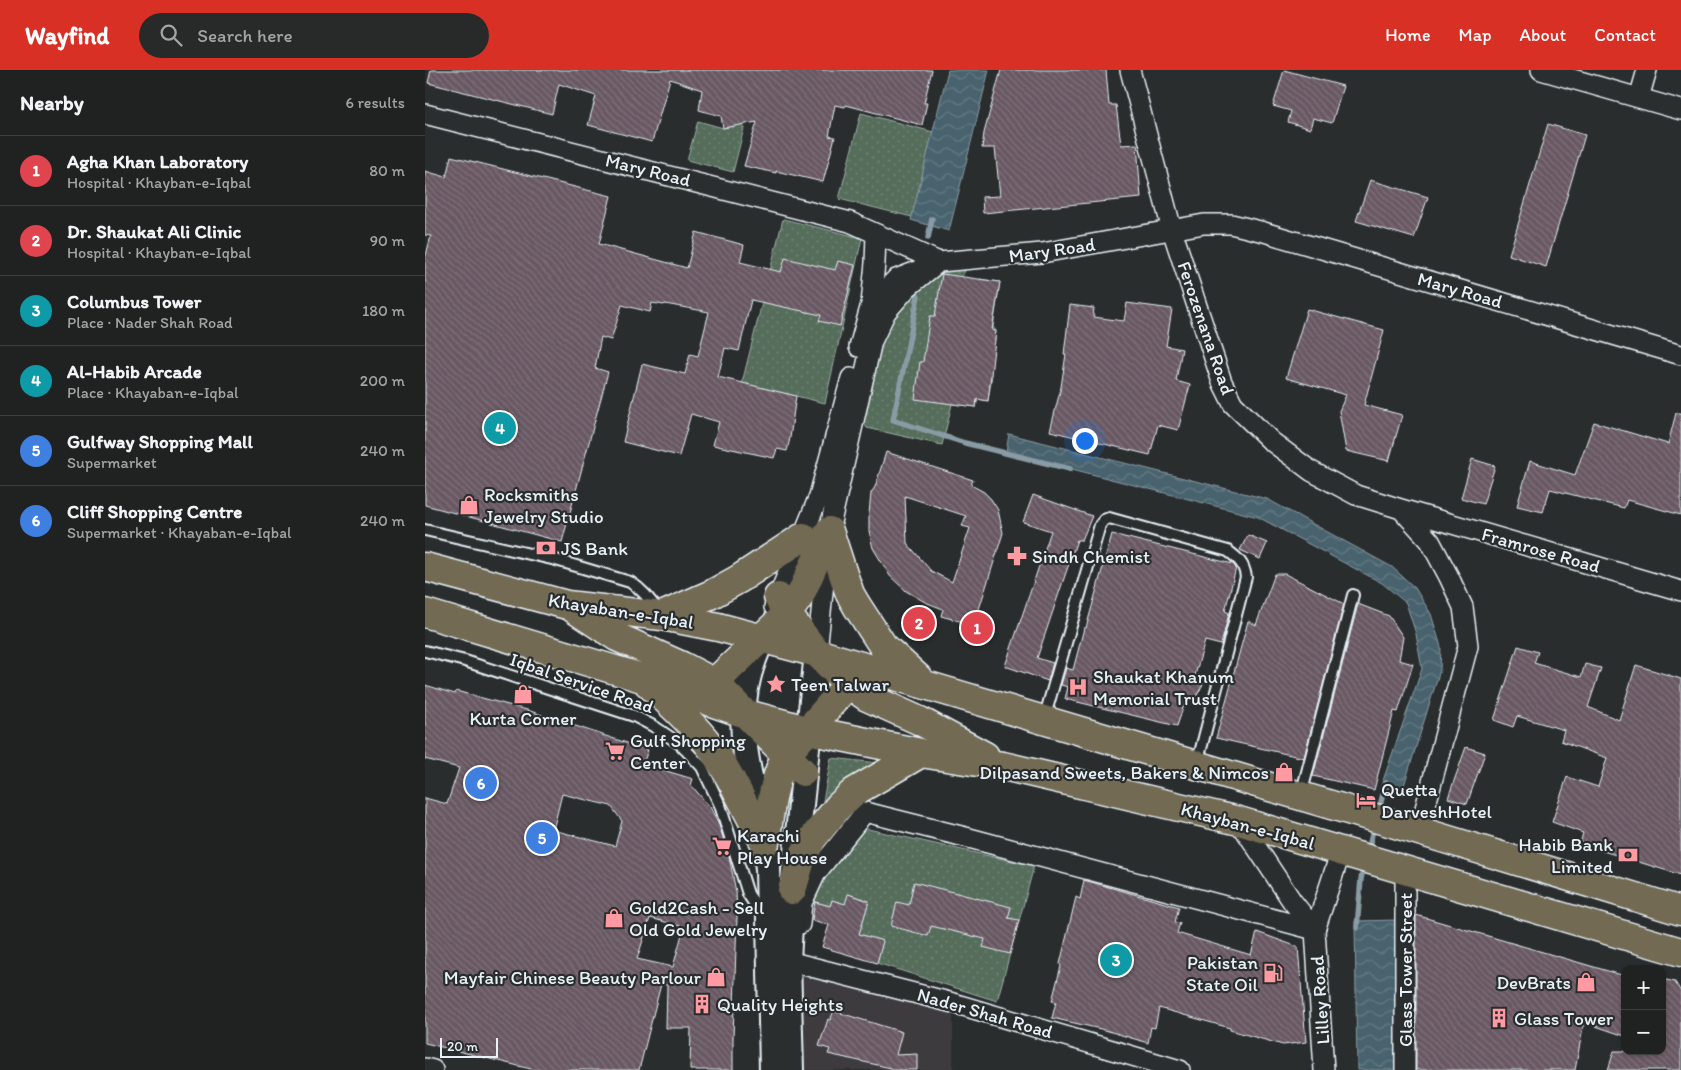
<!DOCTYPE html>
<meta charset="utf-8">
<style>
body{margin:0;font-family:Itim,sans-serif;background:#282a2a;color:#f1f3f6}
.controls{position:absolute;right:15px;bottom:15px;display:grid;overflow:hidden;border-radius:10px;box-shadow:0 1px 4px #0004}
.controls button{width:45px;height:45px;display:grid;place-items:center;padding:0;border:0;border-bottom:1px solid #3d3f40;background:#202222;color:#f1f3f6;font:25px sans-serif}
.scale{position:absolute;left:15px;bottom:12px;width:58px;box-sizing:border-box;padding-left:5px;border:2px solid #e8f1f8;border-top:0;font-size:14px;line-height:18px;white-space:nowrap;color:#e8f1f8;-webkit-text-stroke:4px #2a2d2e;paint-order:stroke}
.you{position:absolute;left:659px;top:370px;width:18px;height:18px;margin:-12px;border:4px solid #fff;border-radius:50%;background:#1a73e8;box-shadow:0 0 0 8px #1a73e833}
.badge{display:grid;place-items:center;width:32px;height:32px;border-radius:50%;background:#d93025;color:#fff;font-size:16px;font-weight:700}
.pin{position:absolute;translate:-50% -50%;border:2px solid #fff;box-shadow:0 1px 5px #0006}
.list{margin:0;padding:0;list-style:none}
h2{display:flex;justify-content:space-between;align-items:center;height:65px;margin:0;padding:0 20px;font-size:21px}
h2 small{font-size:16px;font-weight:400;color:#a2a4a5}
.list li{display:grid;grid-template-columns:32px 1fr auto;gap:15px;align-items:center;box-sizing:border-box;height:70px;padding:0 20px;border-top:1px solid #3d3f40}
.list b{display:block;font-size:19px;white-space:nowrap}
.list p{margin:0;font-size:16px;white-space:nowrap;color:#a2a4a5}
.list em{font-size:16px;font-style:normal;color:#a2a4a5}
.icon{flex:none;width:28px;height:28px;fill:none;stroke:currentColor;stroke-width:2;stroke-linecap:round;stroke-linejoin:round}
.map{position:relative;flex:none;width:1256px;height:1000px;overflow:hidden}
header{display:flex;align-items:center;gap:30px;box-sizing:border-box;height:70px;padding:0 25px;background:#d93025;color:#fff}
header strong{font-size:24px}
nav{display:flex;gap:28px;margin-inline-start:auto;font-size:18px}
.search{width:350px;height:45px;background:#282a2a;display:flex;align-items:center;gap:12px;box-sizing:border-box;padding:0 18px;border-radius:28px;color:#a2a4a5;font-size:19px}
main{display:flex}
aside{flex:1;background:#202222}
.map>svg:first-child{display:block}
.built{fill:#3d3a3e}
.grass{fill:url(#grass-dots);stroke:#9eafa9}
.water{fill:url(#water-waves);stroke:#899ca5}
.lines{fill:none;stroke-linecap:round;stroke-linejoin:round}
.stream{stroke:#899ca5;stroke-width:5.5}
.building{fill:url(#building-back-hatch);stroke:#e8f1f8;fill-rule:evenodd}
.service-casing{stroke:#e8f1f8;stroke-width:14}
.minor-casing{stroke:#e8f1f8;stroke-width:22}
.tertiary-casing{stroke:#e8f1f8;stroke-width:28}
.primary-casing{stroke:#e8f1f8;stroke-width:31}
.service{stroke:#2a2d2e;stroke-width:10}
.minor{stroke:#2a2d2e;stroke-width:19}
.tertiary{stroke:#2a2d2e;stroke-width:24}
.primary{stroke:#736b52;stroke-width:28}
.labels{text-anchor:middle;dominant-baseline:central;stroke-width:4.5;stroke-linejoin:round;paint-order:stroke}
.street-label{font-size:19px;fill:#e8f1f8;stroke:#2a2d2e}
.poi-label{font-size:19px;fill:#e8f1f8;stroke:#2a2d2e;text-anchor:start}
</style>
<header>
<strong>Wayfind</strong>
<div class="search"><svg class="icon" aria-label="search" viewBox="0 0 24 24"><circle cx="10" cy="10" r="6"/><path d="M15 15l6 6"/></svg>Search here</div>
<nav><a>Home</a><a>Map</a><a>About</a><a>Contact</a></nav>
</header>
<main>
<aside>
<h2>Nearby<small>6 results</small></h2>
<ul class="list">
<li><span class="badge" style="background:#e0444e">1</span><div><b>Agha Khan Laboratory</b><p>Hospital · Khayban-e-Iqbal</p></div><em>80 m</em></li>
<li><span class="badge" style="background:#e0444e">2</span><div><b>Dr. Shaukat Ali Clinic</b><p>Hospital · Khayban-e-Iqbal</p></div><em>90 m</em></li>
<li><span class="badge" style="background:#0f9aa8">3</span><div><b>Columbus Tower</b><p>Place · Nader Shah Road</p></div><em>180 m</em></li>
<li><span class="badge" style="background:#0f9aa8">4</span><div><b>Al-Habib Arcade</b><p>Place · Khayaban-e-Iqbal</p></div><em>200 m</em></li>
<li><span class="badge" style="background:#3f7fe0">5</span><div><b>Gulfway Shopping Mall</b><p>Supermarket</p></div><em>240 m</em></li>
<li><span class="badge" style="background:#3f7fe0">6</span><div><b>Cliff Shopping Centre</b><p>Supermarket · Khayaban-e-Iqbal</p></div><em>240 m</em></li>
</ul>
</aside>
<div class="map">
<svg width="1256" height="1000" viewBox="0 0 1256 1000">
<defs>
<pattern id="grass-dots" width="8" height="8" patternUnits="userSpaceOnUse" patternTransform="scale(1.25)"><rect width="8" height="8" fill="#546d5a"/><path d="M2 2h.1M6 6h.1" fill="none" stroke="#6d8272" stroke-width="1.8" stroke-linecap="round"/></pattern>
<pattern id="water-waves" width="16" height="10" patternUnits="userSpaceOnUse" patternTransform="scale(1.25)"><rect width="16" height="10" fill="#49636e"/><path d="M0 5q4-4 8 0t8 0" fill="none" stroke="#637a83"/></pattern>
<pattern id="building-back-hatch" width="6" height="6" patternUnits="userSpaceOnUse" patternTransform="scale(1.25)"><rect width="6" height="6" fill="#695963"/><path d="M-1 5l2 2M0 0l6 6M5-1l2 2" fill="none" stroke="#7e717a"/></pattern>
</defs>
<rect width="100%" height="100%" fill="#2a2d2e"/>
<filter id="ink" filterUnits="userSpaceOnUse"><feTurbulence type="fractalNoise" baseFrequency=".02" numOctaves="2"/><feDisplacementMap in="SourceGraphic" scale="10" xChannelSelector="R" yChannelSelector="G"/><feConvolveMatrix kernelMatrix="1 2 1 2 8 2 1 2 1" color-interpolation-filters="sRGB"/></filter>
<g filter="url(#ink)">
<path class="built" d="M 363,891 L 528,933 L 528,1000 L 367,1000 Z"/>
<path class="grass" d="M 436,43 L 508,62 L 487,147 L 414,129 Z
M 273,51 L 298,58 L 320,54 L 308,102 L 262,90 Z
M 358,149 L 437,168 L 400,333 L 317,313 Z
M 543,194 L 537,207 L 553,218 L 555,209 L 575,212 L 568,257 L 571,261 L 567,289 L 555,304 L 567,305 L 563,331 L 553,329 L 551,337 L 527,334 L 517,375 L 442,358 L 433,345 L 463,252 L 473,239 L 520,198 Z
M 406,688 L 454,693 L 396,742 Z
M 434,757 L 609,796 L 572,931 L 452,893 L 458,871 L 434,864 L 444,831 L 424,824 L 420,834 L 407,830 L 405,836 L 387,831 L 393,814 Z"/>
<path class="water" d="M 523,0 L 564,0 L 524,161 L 486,150 Z
M 584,364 L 842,429 L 967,497 L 990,518 L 1006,544 L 1016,577 L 1015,600 L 976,725 L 955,719 L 997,599 L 991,564 L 981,533 L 957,513 L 833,447 L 581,382 Z
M 973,850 L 976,1000 L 932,1000 L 930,851 Z"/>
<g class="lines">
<path class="stream" d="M 503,168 L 507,149
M 493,226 L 468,350 L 540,373 L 645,399
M 953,743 L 961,713
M 943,781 L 949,756
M 932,858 L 936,809 L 939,795"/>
</g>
<path class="building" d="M 6,0 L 507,0 L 499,33 L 502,33 L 497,55 L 421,35 L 420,37 L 410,35 L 404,66 L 410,67 L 398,112 L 351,101 L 351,103 L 319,96 L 332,52 L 298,58 L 296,46 L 274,40 L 277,20 L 245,9 L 227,72 L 163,55 L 171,26 L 134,14 L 127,44 L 3,13 Z
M 576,0 L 681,0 L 684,35 L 691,35 L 696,75 L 712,74 L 716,128 L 558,143 L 557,127 L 575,126 L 570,78 L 557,78 L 559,63 Z
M 859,0 L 918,16 L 907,53 L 888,48 L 885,59 L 863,52 L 866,41 L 848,36 Z
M 1123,54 L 1160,65 L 1121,197 L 1084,185 Z
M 26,86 L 186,126 L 174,174 L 262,198 L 271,162 L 319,175 L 315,192 L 356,202 L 360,188 L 410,200 L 413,191 L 430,195 L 415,256 L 394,251 L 396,245 L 326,230 L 314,281 L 300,278 L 293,307 L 371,326 L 365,368 L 362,381 L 352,379 L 349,388 L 288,375 L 294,352 L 266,344 L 254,386 L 198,372 L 217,294 L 260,304 L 265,284 L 273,286 L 284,242 L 240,234 L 239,235 L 227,233 L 225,242 L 197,235 L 186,270 L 176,267 L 170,298 L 183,302 L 137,472 L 0,435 L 0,189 L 6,166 L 0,165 L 0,101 L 21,107 Z
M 945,110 L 1003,127 L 989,168 L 931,151 Z
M 517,204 L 575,212 L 567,260 L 571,261 L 563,331 L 552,329 L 551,337 L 490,329 L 495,292 L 498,292 L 505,246 L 510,246 Z
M 702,233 L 747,239 L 741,276 L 757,279 L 751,311 L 765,315 L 753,360 L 733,355 L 725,385 L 625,361 L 636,317 L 641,284 L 639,284 L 645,235 L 669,238 L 668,247 L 699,251 Z
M 882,239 L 959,260 L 939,335 L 977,345 L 964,391 L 921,381 L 914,341 L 921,325 L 861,308 Z
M 1251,343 L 1256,343 L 1256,445 L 1202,430 L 1199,438 L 1125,419 L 1118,442 L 1092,436 L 1105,391 L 1150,405 L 1169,352 L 1243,374 Z
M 461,382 L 548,410 L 546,415 L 559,422 L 566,429 L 573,440 L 578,463 L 549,555 L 516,546 L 518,539 L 500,532 L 481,521 L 465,506 L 448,478 L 444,461 L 444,444 L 446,423 L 450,417 ZM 480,426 L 541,446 L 537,456 L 545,458 L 527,512 L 506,501 L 482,473 Z
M 1047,389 L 1070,396 L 1058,434 L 1036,428 Z
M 608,425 L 667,446 L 657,470 L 652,470 L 612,588 L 628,593 L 623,611 L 580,596 L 626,461 L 598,452 Z
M 687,464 L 808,494 L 811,498 L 800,541 L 804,543 L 796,575 L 780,571 L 768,612 L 778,614 L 770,629 L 762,626 L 752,656 L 640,629 L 643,617 L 636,615 L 641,598 L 648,600 L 659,558 L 661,558 Z
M 823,465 L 842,473 L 835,489 L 815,480 Z
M 850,504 L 860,504 L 919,534 L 879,688 L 791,668 L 823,551 L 831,555 Z
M 933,534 L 964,546 L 978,567 L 974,590 L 988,594 L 973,642 L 969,641 L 949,720 L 888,706 Z
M 1093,576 L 1113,582 L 1109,593 L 1156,607 L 1160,594 L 1176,598 L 1163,637 L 1194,650 L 1211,595 L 1256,609 L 1256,805 L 1155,774 L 1158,763 L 1127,752 L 1142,707 L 1173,717 L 1182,688 L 1136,671 L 1139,660 L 1092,646 L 1088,657 L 1069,650 Z
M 0,615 L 30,624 L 31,621 L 102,640 L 223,680 L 218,694 L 268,709 L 266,715 L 285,737 L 293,752 L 304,786 L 311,822 L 312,847 L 308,968 L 308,1000 L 265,1000 L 266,958 L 241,958 L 242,915 L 236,914 L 214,1000 L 110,1000 L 0,973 L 0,728 L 22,734 L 34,698 L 0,689 ZM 137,724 L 186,736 L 197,751 L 190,776 L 128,760 ZM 225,848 L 259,857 L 248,897 L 212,889 Z
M 1041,677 L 1060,683 L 1042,734 L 1023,728 Z
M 659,810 L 754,837 L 750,852 L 755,853 L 752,863 L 826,885 L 832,862 L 873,877 L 881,972 L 858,975 L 805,960 L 805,958 L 734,938 L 730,958 L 726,957 L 723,973 L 680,960 L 627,948 L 631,932 L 627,931 L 636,896 L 635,894 L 651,827 L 655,829 Z
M 489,812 L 586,837 L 583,848 L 594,850 L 585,884 L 558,877 L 560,869 L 506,856 L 503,866 L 466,856 L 472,832 L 484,835 Z
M 423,824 L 444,831 L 434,864 L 458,871 L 452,893 L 397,877 L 404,855 L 387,850 L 390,832 L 405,836 L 407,830 L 420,834 Z
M 991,845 L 1200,906 L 1200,966 L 1159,952 L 1150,1000 L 991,1000 Z
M 1237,909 L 1250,912 L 1256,922 L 1256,1000 L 1183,1000 L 1189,981 L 1237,981 Z
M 409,941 L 477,962 L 471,985 L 492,984 L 492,1000 L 466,1000 L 466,998 L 403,984 L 405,979 L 394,976 L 403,949 L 405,950 Z"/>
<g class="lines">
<defs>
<path id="service" d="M 0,460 L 131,490 L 205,512 C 218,520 225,530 234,542
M 0,581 L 40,591 L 209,646 L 230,657 L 255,674 L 277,697 L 295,735 L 323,824 L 329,833 L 343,842
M 619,649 L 675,455 L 679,450 L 684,448 L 803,481 C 814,489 819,494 821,507 L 772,694
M 876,725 L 928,525"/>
<path id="minor" d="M 705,0 L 747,160 L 797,312 L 808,334 L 846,371 L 886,401 L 931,425 L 976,439 L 1256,521
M 1116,0 L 1256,40
M 1214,28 L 1222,0
M 0,44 L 425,152 L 514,192 L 617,183 L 779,154 L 806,154 L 839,162 L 1256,285
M 446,234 L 471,209 L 497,199
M 434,277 L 446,234 L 450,193 L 451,165
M 977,440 L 1005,471 L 1024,507 L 1038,537 L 1043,576 L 994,761
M 349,537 L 394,426 L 426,308
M 392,583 L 404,461 L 447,271 L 461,242 L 482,218 L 514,192
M 814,751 L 867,831 L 890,860
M 980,800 L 980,1000
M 375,854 L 377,833 L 391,803 L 440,742 L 544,768 L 890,860
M 363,891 L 528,933 L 755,1000
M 0,998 L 8,1000
M 899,1000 L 890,860 L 916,781"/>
<path id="tertiary" d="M 337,569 C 332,582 326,595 323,609 C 307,674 336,735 343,799 L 347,1000
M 366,1000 L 363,891 L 367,820 L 392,583"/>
<path id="primary" d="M 404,461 L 419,507 L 425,524 L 432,536 L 458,576 L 493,608
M 0,497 L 142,535 L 237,546 L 293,557 L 392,583 L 994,761 L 1256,841
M 353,527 L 362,544 L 392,583 L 423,614 L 442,627 L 495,651 L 560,686
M 148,538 L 192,567 L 257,596 L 290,613 L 378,702
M 0,543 L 217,608 L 318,643 L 382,660 L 496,683 L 578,696 L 814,751 L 1256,882
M 237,546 L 287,524 L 314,509 L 378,467
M 223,613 C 244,633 267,652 285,676 C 307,705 321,741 340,773
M 276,625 L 362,544 L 375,526 L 404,461
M 340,773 C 345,743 347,711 362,684 L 423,614 L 436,602
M 367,820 L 376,790 L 387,769 L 414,736 L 429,722 L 496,683"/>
</defs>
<use href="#service" class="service-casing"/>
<use href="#minor" class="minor-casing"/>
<use href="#tertiary" class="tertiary-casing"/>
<use href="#primary" class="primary-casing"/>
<use href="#service" class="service"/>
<use href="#minor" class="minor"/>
<use href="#tertiary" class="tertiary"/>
<use href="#primary" class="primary"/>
</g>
</g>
<defs>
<symbol id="shop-bare" viewBox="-9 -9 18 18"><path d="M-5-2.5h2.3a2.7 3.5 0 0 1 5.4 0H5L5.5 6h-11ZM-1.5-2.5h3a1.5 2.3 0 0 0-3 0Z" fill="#ff9aa2" stroke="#2a2d2e" stroke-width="2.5" paint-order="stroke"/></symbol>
<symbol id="bank-bare" viewBox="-9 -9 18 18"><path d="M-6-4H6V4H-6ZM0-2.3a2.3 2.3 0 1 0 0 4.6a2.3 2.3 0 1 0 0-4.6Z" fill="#ff9aa2" stroke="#2a2d2e" stroke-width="2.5" paint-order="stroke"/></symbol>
<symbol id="pharmacy-bare" viewBox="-9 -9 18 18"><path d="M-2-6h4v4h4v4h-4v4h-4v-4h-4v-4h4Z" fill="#ff9aa2" stroke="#2a2d2e" stroke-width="2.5" paint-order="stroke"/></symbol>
<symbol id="sight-bare" viewBox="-9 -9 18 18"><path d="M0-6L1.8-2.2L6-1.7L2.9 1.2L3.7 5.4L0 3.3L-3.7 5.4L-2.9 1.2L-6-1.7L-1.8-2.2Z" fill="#ff9aa2" stroke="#2a2d2e" stroke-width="2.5" paint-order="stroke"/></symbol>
<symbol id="hospital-bare" viewBox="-9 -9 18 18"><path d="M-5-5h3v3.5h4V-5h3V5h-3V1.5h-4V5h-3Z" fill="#ff9aa2" stroke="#2a2d2e" stroke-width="2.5" paint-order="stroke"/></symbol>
<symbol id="supermarket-bare" viewBox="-9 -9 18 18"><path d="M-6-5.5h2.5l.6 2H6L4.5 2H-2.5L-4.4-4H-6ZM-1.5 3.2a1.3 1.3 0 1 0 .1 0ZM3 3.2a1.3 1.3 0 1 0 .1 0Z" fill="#ff9aa2" stroke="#2a2d2e" stroke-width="2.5" paint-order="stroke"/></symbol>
<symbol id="hotel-bare" viewBox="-9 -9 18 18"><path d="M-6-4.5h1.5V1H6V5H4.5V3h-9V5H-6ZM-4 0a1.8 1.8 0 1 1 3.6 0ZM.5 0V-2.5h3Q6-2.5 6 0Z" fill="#ff9aa2" stroke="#2a2d2e" stroke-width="2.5" paint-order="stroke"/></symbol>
<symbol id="fuel-bare" viewBox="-9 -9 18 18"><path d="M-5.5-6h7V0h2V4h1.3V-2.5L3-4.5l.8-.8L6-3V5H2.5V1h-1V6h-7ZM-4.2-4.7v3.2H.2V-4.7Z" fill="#ff9aa2" stroke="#2a2d2e" stroke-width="2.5" paint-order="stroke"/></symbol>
<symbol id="building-bare" viewBox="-9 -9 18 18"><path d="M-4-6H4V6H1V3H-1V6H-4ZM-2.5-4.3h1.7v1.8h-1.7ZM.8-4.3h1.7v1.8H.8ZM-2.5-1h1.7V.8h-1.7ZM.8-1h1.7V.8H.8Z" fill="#ff9aa2" stroke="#2a2d2e" stroke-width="2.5" paint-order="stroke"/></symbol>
</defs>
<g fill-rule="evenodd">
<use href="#shop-bare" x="30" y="421" width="28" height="28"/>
<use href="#bank-bare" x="107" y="464" width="28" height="28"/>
<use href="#pharmacy-bare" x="578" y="472" width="28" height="28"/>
<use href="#sight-bare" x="337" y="600" width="28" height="28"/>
<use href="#hospital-bare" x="639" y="603" width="28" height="28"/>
<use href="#shop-bare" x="84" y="610" width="28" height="28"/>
<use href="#supermarket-bare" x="176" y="667" width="28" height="28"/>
<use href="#shop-bare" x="845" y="688" width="28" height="28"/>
<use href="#hotel-bare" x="927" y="716" width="28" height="28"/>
<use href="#supermarket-bare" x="283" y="762" width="28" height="28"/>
<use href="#bank-bare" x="1189" y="771" width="28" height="28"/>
<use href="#shop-bare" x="175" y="834" width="28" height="28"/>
<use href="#fuel-bare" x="834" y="889" width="28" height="28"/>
<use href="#shop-bare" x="277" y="893" width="28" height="28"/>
<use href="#shop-bare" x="1147" y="898" width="28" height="28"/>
<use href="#building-bare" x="263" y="920" width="28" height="28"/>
<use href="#building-bare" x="1060" y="934" width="28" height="28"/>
</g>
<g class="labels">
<g class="street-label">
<text transform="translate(223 100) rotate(14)">Mary Road</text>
<text transform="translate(627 180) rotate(-8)">Mary Road</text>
<text transform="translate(1035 220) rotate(16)">Mary Road</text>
<text transform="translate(781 258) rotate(71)">Ferozenana Road</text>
<text transform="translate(1116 480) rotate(16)">Framrose Road</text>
<text transform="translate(196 541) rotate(9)">Khayaban-e-Iqbal</text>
<text transform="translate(157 613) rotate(19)">Iqbal Service Road</text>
<text transform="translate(823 756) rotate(15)">Khayban-e-Iqbal</text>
<text transform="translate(980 900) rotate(-90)">Glass Tower Street</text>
<text transform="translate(895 930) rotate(-94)">Lilley Road</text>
<text transform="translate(560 943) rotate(16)">Nader Shah Road</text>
</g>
<g class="poi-label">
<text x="59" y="424">Rocksmiths<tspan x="59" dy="22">Jewelry Studio</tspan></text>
<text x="136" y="478">JS Bank</text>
<text x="607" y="486">Sindh Chemist</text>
<text x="668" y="606">Shaukat Khanum<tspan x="668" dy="22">Memorial Trust</tspan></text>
<text x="366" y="614">Teen Talwar</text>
<text x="98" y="648" text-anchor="middle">Kurta Corner</text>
<text x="205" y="670">Gulf Shopping<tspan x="205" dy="22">Center</tspan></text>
<text x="844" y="702" text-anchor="end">Dilpasand Sweets, Bakers &amp; Nimcos</text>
<text x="956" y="719">Quetta<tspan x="956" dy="22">DarveshHotel</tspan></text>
<text x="312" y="765">Karachi<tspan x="312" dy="22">Play House</tspan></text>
<text x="1188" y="774" text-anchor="end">Habib Bank<tspan x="1188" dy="22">Limited</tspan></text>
<text x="204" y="837">Gold2Cash - Sell<tspan x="204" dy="22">Old Gold Jewelry</tspan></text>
<text x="833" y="892" text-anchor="end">Pakistan<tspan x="833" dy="22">State Oil</tspan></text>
<text x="276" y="907" text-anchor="end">Mayfair Chinese Beauty Parlour</text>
<text x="1146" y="912" text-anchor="end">DevBrats</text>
<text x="292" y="934">Quality Heights</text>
<text x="1089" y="948">Glass Tower</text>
</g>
</g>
</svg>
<div class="controls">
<button>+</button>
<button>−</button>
</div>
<div class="scale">20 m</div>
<div class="you"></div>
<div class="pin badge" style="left:552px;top:558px;background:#e0444e">1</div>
<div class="pin badge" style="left:494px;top:553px;background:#e0444e">2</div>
<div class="pin badge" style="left:691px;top:890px;background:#0f9aa8">3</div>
<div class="pin badge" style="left:75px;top:358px;background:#0f9aa8">4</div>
<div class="pin badge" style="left:117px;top:768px;background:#3f7fe0">5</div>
<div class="pin badge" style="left:56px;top:713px;background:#3f7fe0">6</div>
</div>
</main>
